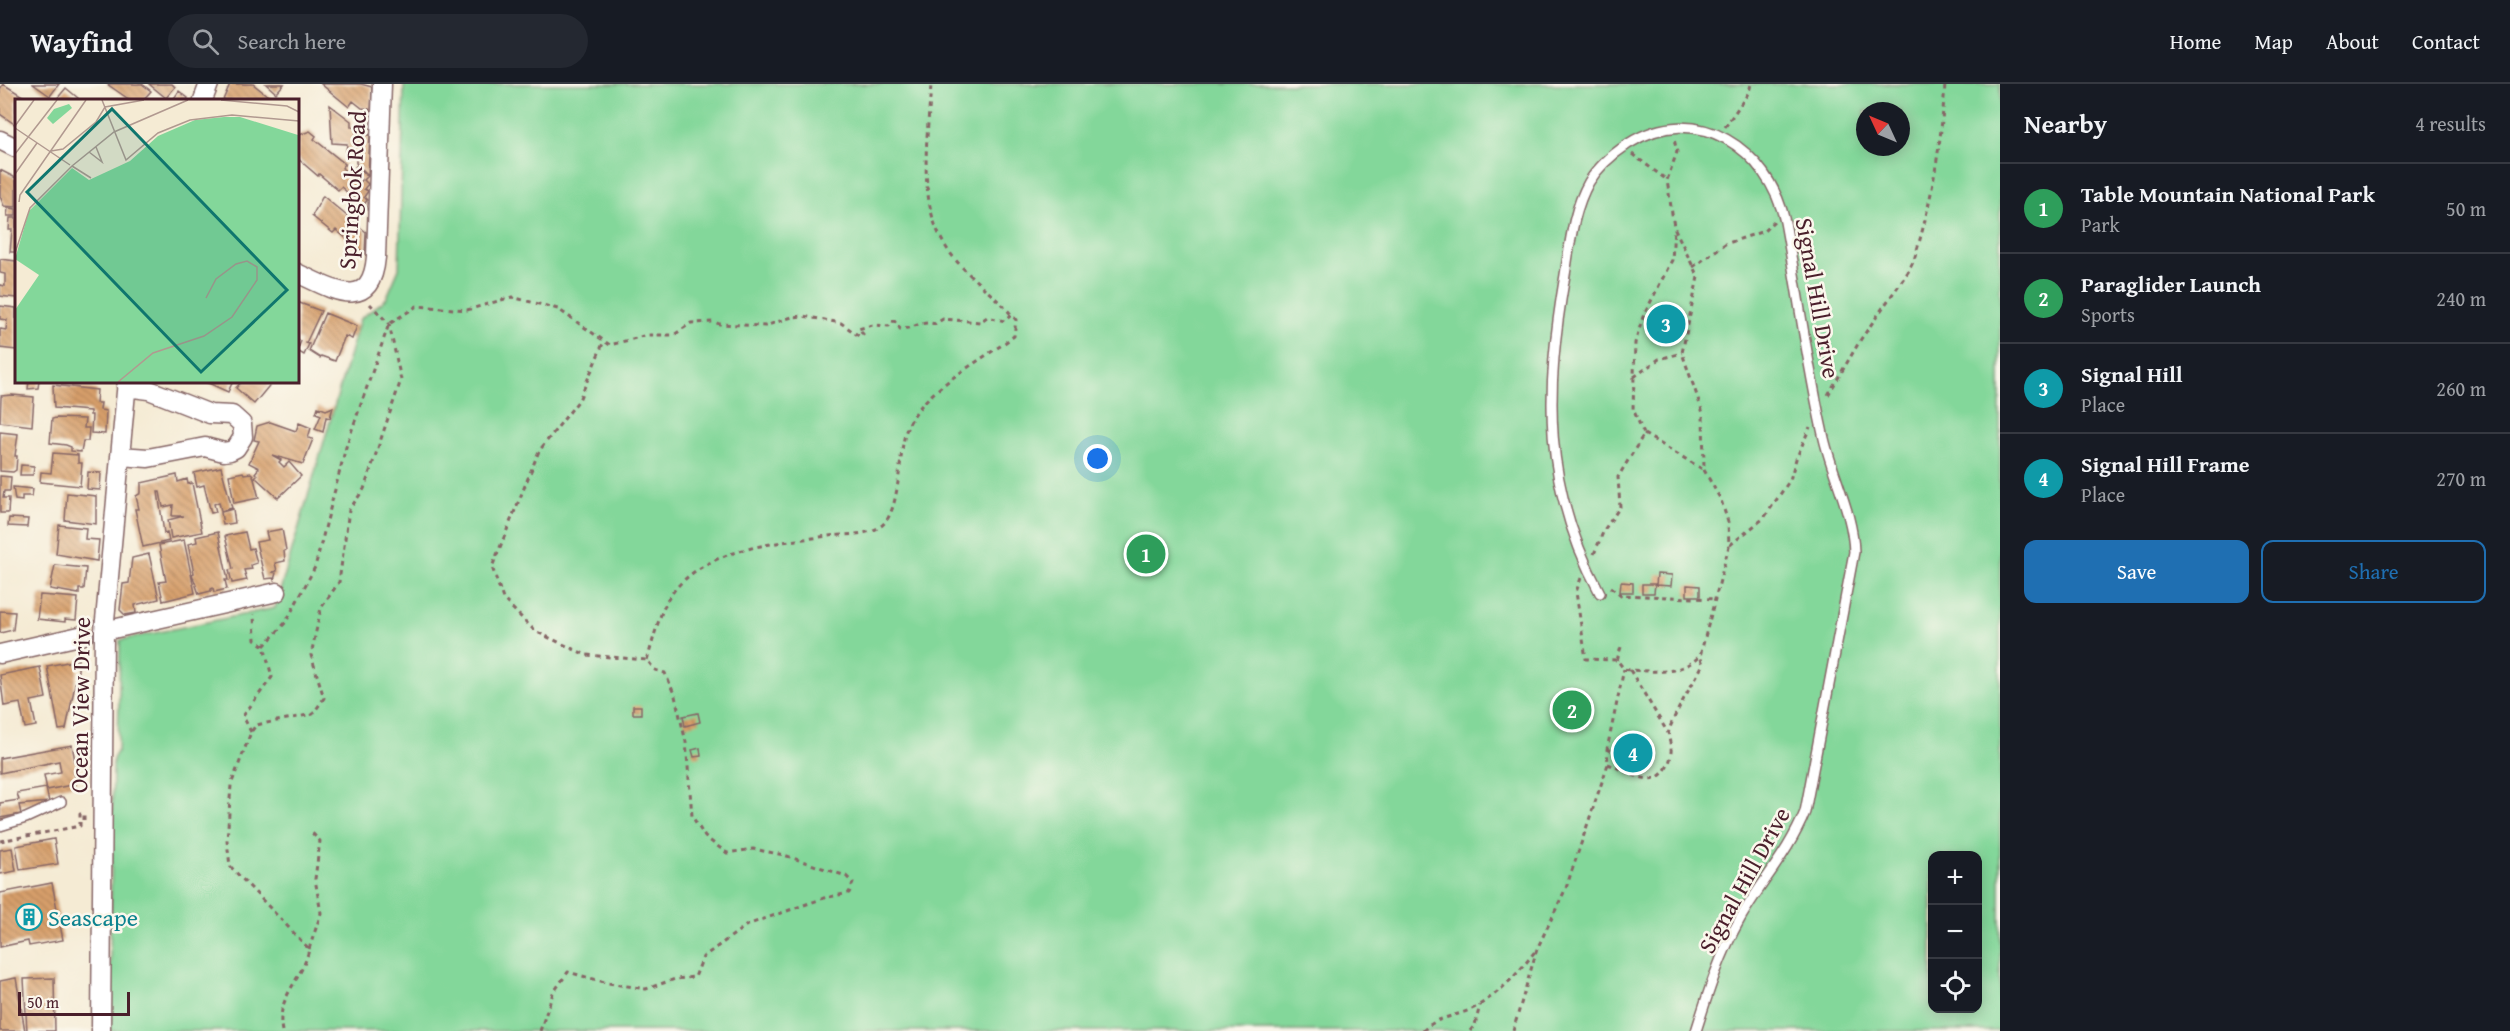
<!DOCTYPE html>
<meta charset="utf-8">
<style>
body{margin:0;font-family:"Gentium Book Plus",serif;background:#242831;color:#f1f3f6}
.controls{position:absolute;right:18px;bottom:18px;display:grid;overflow:hidden;border-radius:12px;box-shadow:0 3px 15px #0003}
.controls button{width:54px;height:54px;display:grid;place-items:center;padding:0;border:0;border-bottom:2px solid #363941;background:#171b24;color:#f1f3f6;font:30px sans-serif}
.compass{position:absolute;left:1856px;top:18px;width:54px;height:54px;border-radius:50%;background:#171b24;box-shadow:0 3px 15px #0003;rotate:314deg}
.scale{position:absolute;left:18px;bottom:15px;width:112px;box-sizing:border-box;padding-left:6px;border:3px solid #4a1f2b;border-top:0;font-size:16px;line-height:21px;white-space:nowrap;color:#4a1f2b;-webkit-text-stroke:4px #fbf7ec;paint-order:stroke}
.you{position:absolute;left:1098px;top:375px;width:21px;height:21px;margin:-15px;border:4px solid #fff;border-radius:50%;background:#1a73e8;box-shadow:0 0 0 9px #1a73e833}
.badge{display:grid;place-items:center;width:39px;height:39px;border-radius:50%;background:#1f6fb2;color:#fff;font-size:20px;font-weight:700}
.pin{position:absolute;translate:-50% -50%;border:3px solid #fff;box-shadow:0 2px 6px #0006}
.list{margin:0;padding:0;list-style:none}
h2{display:flex;justify-content:space-between;align-items:center;height:78px;margin:0;padding:0 24px;font-size:26px}
h2 small{font-size:20px;font-weight:400;color:#9ea1a6}
.list li{display:grid;grid-template-columns:39px 1fr auto;gap:18px;align-items:center;box-sizing:border-box;height:90px;padding:0 24px;border-top:2px solid #363941}
.list b{display:block;font-size:22px;white-space:nowrap}
.list p{margin:0;font-size:20px;white-space:nowrap;color:#9ea1a6}
.list em{font-size:20px;font-style:normal;color:#9ea1a6}
.actions{display:flex;gap:12px;padding:18px 24px}
.actions a{flex:1;padding:14px 0;border:2px solid #1f6fb2;border-radius:12px;text-align:center;font-size:21px;color:#1f6fb2}
.actions .main{background:#1f6fb2;color:#fff}
.icon{flex:none;width:33px;height:33px;fill:none;stroke:currentColor;stroke-width:2;stroke-linecap:round;stroke-linejoin:round}
.map{position:relative;flex:none;width:2000px;height:947px;overflow:hidden}
header{display:flex;align-items:center;gap:36px;box-sizing:border-box;height:84px;padding:0 30px;background:#171b24;border-bottom:2px solid #363941}
header strong{font-size:28px}
nav{display:flex;gap:33px;margin-inline-start:auto;font-size:21px}
.search{width:420px;height:54px;background:#242831;display:flex;align-items:center;gap:15px;box-sizing:border-box;padding:0 21px;border-radius:33px;color:#9ea1a6;font-size:22px}
main{display:flex}
aside{flex:1;background:#171b24}
.map>svg:first-child{display:block}
.park{fill:#83d79a;stroke:#667b62;stroke-width:1.5;fill-rule:evenodd}
.building{fill:url(#building-back-hatch)}
.lines{fill:none;stroke-linecap:round;stroke-linejoin:round}
.service-casing{stroke:#866666;stroke-width:12}
.minor-casing{stroke:#866666;stroke-width:21}
.path{stroke:#866666;stroke-width:3;stroke-dasharray:4.5 4.5;stroke-linecap:butt}
.service{stroke:#fff;stroke-width:9}
.minor{stroke:#fff;stroke-width:18}
.labels{text-anchor:middle;dominant-baseline:central;stroke-width:5;stroke-linejoin:round;paint-order:stroke}
.street-label{font-size:24px;fill:#4a1f2b;stroke:#fbf7ec}
.culture-label{font-size:24px;fill:#0d838f;stroke:#fbf7ec;text-anchor:start}
.inset-road{fill:none;stroke:#b19990;stroke-width:1.5}
.view{fill:#0f766e;fill-opacity:0.15;stroke:#0f766e;stroke-width:3}
.inset-edge{fill:none;stroke:#4a1f2b;stroke-width:3}
</style>
<header>
<strong>Wayfind</strong>
<div class="search"><svg class="icon" aria-label="search" viewBox="0 0 24 24"><circle cx="10" cy="10" r="6"/><path d="M15 15l6 6"/></svg>Search here</div>
<nav><a>Home</a><a>Map</a><a>About</a><a>Contact</a></nav>
</header>
<main>
<div class="map">
<svg width="2000" height="947" viewBox="0 0 2000 947">
<defs>
<pattern id="building-back-hatch" width="6" height="6" patternUnits="userSpaceOnUse" patternTransform="scale(1.5)"><rect width="6" height="6" fill="#d79f6a"/><path d="M-1 5l2 2M0 0l6 6M5-1l2 2" fill="none" stroke="#b08157"/></pattern>
</defs>
<rect width="100%" height="100%" fill="#fbf7ec"/>
<filter id="ink" filterUnits="userSpaceOnUse"><feTurbulence type="fractalNoise" baseFrequency=".0167" numOctaves="2"/><feDisplacementMap in="SourceGraphic" scale="12" xChannelSelector="R" yChannelSelector="G"/><feConvolveMatrix kernelMatrix="1 2 1 2 8 2 1 2 1" color-interpolation-filters="sRGB"/></filter>
<filter id="wash" filterUnits="userSpaceOnUse"><feTurbulence type="fractalNoise" baseFrequency=".008" numOctaves="4" result="noise"/><feDisplacementMap in="SourceGraphic" scale="24" xChannelSelector="R" yChannelSelector="G"/><feGaussianBlur stdDeviation="1.35" result="paint"/><feColorMatrix in="noise" values="0 0 0 0 0 0 0 0 0 0 0 0 0 0 0 0 0 1.4 0 .05"/><feComposite in="paint" operator="in"/></filter>
<g filter="url(#wash)">
<rect width="100%" height="100%" fill="#f5ebd4"/>
<path class="park" d="M 404,0 L 2000,0 L 2000,947 L 109,947 L 113,675 L 118,666 L 120,556 L 275,524 L 360,235 L 386,215 L 399,185 ZM 1865,27 L 1901,27 L 1901,63 L 1865,63 ZM 1932,772 L 1978,772 L 1978,924 L 1932,924 Z"/>
<g id="blocks">
<path class="building" d="M 3,0 L 29,16 L 16,16 L 16,41 L 0,30 L 0,5 Z
M 33,0 L 59,0 L 50,12 Z
M 107,0 L 142,0 L 151,7 L 143,16 L 130,16 Z
M 149,0 L 172,0 L 175,3 L 166,14 Z
M 230,0 L 253,0 L 273,16 L 223,16 Z
M 266,0 L 284,0 L 276,9 Z
M 321,0 L 361,0 L 372,3 L 371,30 L 369,25 L 362,24 L 353,17 L 349,23 Z
M 66,4 L 78,14 L 76,16 L 56,16 Z
M 179,7 L 188,14 L 187,16 L 173,16 Z
M 330,21 L 351,37 L 351,43 L 357,43 L 356,50 L 370,51 L 368,91 L 356,79 L 356,69 L 346,68 L 347,60 L 332,59 Z
M 310,47 L 316,52 L 314,55 L 345,80 L 342,84 L 359,99 L 362,96 L 352,88 L 356,82 L 368,92 L 364,96 L 368,100 L 364,105 L 368,107 L 364,113 L 367,116 L 363,122 L 367,125 L 362,131 L 349,122 L 355,115 L 341,103 L 338,106 L 319,90 L 318,92 L 297,74 L 299,51 Z
M 0,86 L 16,94 L 16,123 L 4,122 L 0,112 Z
M 323,112 L 366,148 L 365,170 L 336,146 L 333,149 L 312,132 Z
M 8,124 L 16,125 L 16,132 L 7,132 Z
M 10,134 L 16,134 L 16,168 L 10,168 L 12,146 L 9,146 Z
M 0,175 L 16,177 L 16,214 L 0,212 L 0,201 L 5,202 L 5,190 L 0,189 Z
M 297,218 L 321,227 L 306,259 L 309,260 L 304,271 L 297,267 L 301,257 L 297,255 Z
M 0,222 L 16,224 L 16,266 L 0,264 L 0,245 L 6,246 L 7,236 L 0,235 Z
M 325,229 L 357,242 L 352,255 L 345,252 L 335,277 L 321,272 L 320,274 L 309,267 Z
M 29,297 L 39,297 L 38,304 L 28,305 Z
M 204,297 L 233,297 L 228,308 Z
M 242,297 L 273,297 L 254,320 L 236,304 Z
M 53,301 L 97,306 L 96,319 L 101,319 L 100,326 L 106,327 L 105,350 L 91,349 L 92,331 L 90,331 L 90,327 L 54,324 Z
M 12,311 L 34,313 L 32,342 L 0,338 L 1,312 Z
M 318,323 L 326,326 L 333,323 L 330,334 L 326,333 L 323,348 L 315,345 L 321,331 L 316,329 Z
M 56,334 L 85,335 L 84,344 L 89,344 L 88,357 L 83,357 L 81,368 L 71,367 L 71,363 L 66,361 L 50,359 L 52,335 Z
M 270,338 L 296,347 L 299,339 L 311,344 L 308,354 L 313,355 L 303,380 L 272,371 L 281,376 L 279,378 L 284,383 L 289,378 L 301,392 L 278,414 L 255,393 L 257,391 L 255,389 L 259,384 L 249,379 L 259,357 L 254,356 L 257,342 Z
M 0,348 L 18,350 L 15,372 L 17,372 L 16,386 L 13,388 L 0,387 Z
M 53,369 L 78,371 L 78,379 L 82,379 L 80,402 L 40,398 L 41,388 L 51,389 Z
M 21,381 L 34,382 L 33,391 L 20,391 Z
M 221,383 L 232,424 L 221,427 L 219,418 L 214,420 L 216,428 L 211,429 L 204,401 L 197,403 L 194,389 Z
M 88,388 L 101,389 L 100,406 L 87,405 Z
M 243,388 L 244,390 L 251,389 L 253,391 L 259,414 L 234,419 L 229,391 Z
M 177,391 L 178,398 L 187,395 L 188,400 L 192,399 L 202,448 L 171,454 L 168,436 L 184,432 L 172,432 L 173,421 L 163,423 L 160,408 L 158,408 L 164,449 L 167,448 L 169,457 L 143,463 L 135,425 L 139,425 L 136,412 L 141,409 L 141,399 Z
M 0,392 L 11,393 L 10,407 L 4,407 L 3,414 L 9,414 L 8,429 L 0,429 Z
M 13,403 L 33,405 L 32,412 L 22,412 L 22,417 L 15,416 Z
M 67,409 L 96,412 L 96,440 L 65,436 Z
M 233,425 L 235,439 L 223,441 L 221,428 Z
M 9,434 L 28,435 L 27,443 L 8,442 Z
M 59,441 L 86,444 L 85,455 L 99,456 L 97,477 L 56,470 Z
M 282,445 L 286,466 L 284,467 L 285,477 L 275,479 L 277,487 L 272,488 L 276,489 L 274,496 L 273,494 L 265,495 L 256,458 L 268,456 L 266,448 Z
M 218,448 L 228,496 L 225,496 L 227,505 L 214,508 L 213,504 L 211,505 L 211,507 L 199,510 L 192,490 L 194,489 L 188,460 L 197,458 L 196,453 Z
M 245,448 L 249,465 L 253,464 L 257,479 L 251,481 L 252,485 L 244,486 L 247,496 L 232,499 L 229,486 L 233,485 L 225,452 Z
M 184,456 L 195,509 L 163,517 L 159,498 L 166,497 L 159,461 Z
M 149,470 L 159,515 L 135,521 L 136,529 L 125,531 L 120,526 L 123,500 L 129,499 L 132,474 Z
M 55,481 L 86,484 L 84,505 L 79,505 L 79,510 L 50,505 Z
M 1657,490 L 1672,491 L 1671,502 L 1656,501 Z
M 1621,498 L 1633,499 L 1633,508 L 1620,508 Z
M 1642,500 L 1655,500 L 1654,509 L 1642,509 Z
M 1687,501 L 1700,502 L 1700,512 L 1687,512 Z
M 40,511 L 78,514 L 76,536 L 65,535 L 65,538 L 37,535 Z
M 0,527 L 15,528 L 13,546 L 0,549 Z
M 78,576 L 78,586 L 66,645 L 59,646 L 47,582 Z
M 40,583 L 46,614 L 31,617 L 36,642 L 25,644 L 20,619 L 4,622 L 0,591 Z
M 633,622 L 641,622 L 641,630 L 633,630 Z
M 698,629 L 700,638 L 685,642 L 683,632 Z
M 72,661 L 77,687 L 74,687 L 76,700 L 47,706 L 44,691 L 61,688 L 59,677 L 0,689 L 0,674 Z
M 700,664 L 701,672 L 694,673 L 692,666 Z
M 46,704 L 49,718 L 19,721 L 21,730 L 0,734 L 0,719 L 19,716 L 17,709 Z
M 54,755 L 58,780 L 20,786 L 16,762 Z
M 12,764 L 16,787 L 0,790 L 0,766 Z
M 52,799 L 63,856 L 29,862 L 28,857 L 0,863 L 0,809 Z
M 16,894 L 25,947 L 0,947 L 0,897 Z
M 54,894 L 55,947 L 27,947 L 24,895 Z"/>
</g>
</g>
<g filter="url(#ink)">
<use href="#blocks" fill-opacity="0" stroke="#866666" stroke-width="1.5"/>
<g class="lines">
<defs>
<path id="service" d="M 1600,509 C 1542,401 1545,308 1565,191 C 1570,160 1573,126 1589,98 C 1598,83 1613,70 1628,60 C 1697,16 1769,65 1785,138 C 1798,208 1807,280 1823,350 C 1831,389 1853,428 1854,468 L 1805,728 C 1789,768 1761,798 1740,835 C 1720,870 1708,909 1696,947
M 0,742 L 26,734 L 61,718"/>
<path id="minor" d="M 203,16 L 209,0
M 0,56 L 16,64
M 297,189 C 330,204 371,231 376,173 L 382,0
M 120,372 L 148,374 L 205,363 L 224,368 L 230,367 L 236,364 L 243,353 L 242,340 L 232,331 L 210,330 L 149,306 L 126,303
M 104,547 L 277,508
M 0,570 L 84,551
M 101,947 L 104,547 L 127,297"/>
</defs>
<use href="#service" class="service-casing"/>
<use href="#minor" class="minor-casing"/>
<path class="path" d="M 1725,43 L 1749,8 L 1751,0
M 1632,70 L 1667,96
M 1693,183 L 1725,160 L 1764,147 L 1774,137
M 1634,293 L 1659,275 L 1682,269
M 1828,311 L 1861,255 L 1908,188 L 1914,176 C 1932,117 1941,62 1945,0
M 1644,350 L 1704,386
M 1730,461 L 1764,434 L 1790,396 L 1796,375 L 1810,343
M 1594,470 L 1604,446 L 1620,423 L 1618,393 L 1644,350 L 1633,325 L 1635,259 L 1643,233 L 1672,176 L 1674,144
M 1581,494 L 1576,508 L 1586,575 L 1617,576 L 1624,585 L 1630,586 C 1658,587 1677,592 1700,572
M 1611,503 L 1621,511 L 1716,515
M 264,562 L 286,538 L 315,483 L 346,363 L 389,240 L 417,222 L 467,226 L 512,213 L 558,225 L 610,261 L 647,251 L 674,251 L 691,239 L 715,238 L 719,240 L 765,242 L 792,233 L 803,232 L 841,239 L 859,252 L 863,250 L 858,245 L 873,241 L 889,242 L 892,237 L 897,238 L 900,245 C 913,245 922,236 935,240 L 943,235 L 980,238 L 987,233 L 1005,237 L 1012,230
M 647,576 C 654,555 659,526 673,508 C 708,463 777,459 828,452 C 846,450 867,452 881,442 C 901,428 898,371 906,347 C 921,305 981,278 1014,252 L 1016,236 C 995,210 964,191 946,163 C 916,116 928,52 931,0
M 1617,576 L 1621,563
M 1630,586 L 1668,649
M 251,648 L 243,632 L 272,593 L 264,562 L 255,556 L 254,530
M 1607,665 L 1640,681
M 1608,680 C 1626,686 1652,706 1665,686 C 1669,680 1671,675 1671,668 C 1672,661 1667,653 1669,646 C 1678,622 1692,602 1703,580 L 1700,572 L 1729,462 L 1728,438 L 1721,416 L 1704,386 L 1703,329 L 1682,269 L 1698,193 L 1674,143 L 1667,96 L 1677,68 L 1674,55
M 0,757 L 80,742 L 80,730 L 84,730 L 84,738
M 309,865 L 321,829 L 315,795 L 320,757 L 311,748
M 282,947 C 275,913 303,896 309,865 L 230,782 L 227,757 L 231,701 L 251,648 L 256,641 L 313,630 L 324,614 L 311,571 L 321,524 L 339,498 L 349,426 L 364,405 L 401,296 L 389,240 L 370,220
M 540,947 L 553,909 L 568,888 L 608,899 L 646,905 L 675,895 L 695,893 L 703,873 L 747,841 L 824,814 L 849,809 L 853,799 L 846,792 L 784,771 L 753,765 L 727,769 L 705,753 L 692,732 L 686,658 L 675,612 L 665,589 L 655,586 L 647,576 L 586,571 L 535,547 L 503,515 L 492,483 L 539,367 L 579,316 L 604,257
M 1423,947 C 1437,932 1456,933 1474,924 C 1500,909 1518,890 1536,866
M 1470,947 L 1475,941 L 1480,921
M 1513,947 L 1537,865 L 1566,804 L 1608,680 L 1607,665 L 1624,585"/>
<use href="#service" class="service"/>
<use href="#minor" class="minor"/>
</g>
</g>
<defs>
<symbol id="building-ring" viewBox="-11 -11 22 22"><circle r="9.5" fill="#fbf7ec" stroke="#0f9aa8" stroke-width="1.5"/><path d="M-4-6H4V6H1V3H-1V6H-4ZM-2.5-4.3h1.7v1.8h-1.7ZM.8-4.3h1.7v1.8H.8ZM-2.5-1h1.7V.8h-1.7ZM.8-1h1.7V.8H.8Z" fill="#0f9aa8"/></symbol>
</defs>
<g fill-rule="evenodd">
<use href="#building-ring" x="14" y="818" width="30" height="30"/>
</g>
<g class="labels">
<g class="street-label">
<text transform="translate(352 106) rotate(-86)">Springbok Road</text>
<text transform="translate(1818 214) rotate(80)">Signal Hill Drive</text>
<text transform="translate(80 621) rotate(-89)">Ocean View Drive</text>
<text transform="translate(1744 796) rotate(-61)">Signal Hill Drive</text>
</g>
<g class="culture-label">
<text x="48" y="833">Seascape</text>
</g>
</g>
<g transform="translate(15 15)">
<rect width="284" height="284" fill="#f5ebd4"/>
<path d="M 54,5 L 57,9 L 38,25 L 32,19 L 39,10 ZM 209,18 L 225,18 L 283,36 L 283,283 L 0,283 L 0,211 L 24,176 L 0,160 L 14,112 L 57,69 L 74,81 L 115,62 L 143,37 L 180,21 Z" fill="#83d79a"/>
<path class="inset-road" d="M 87,1 L 111,61 L 143,34 L 175,21 L 217,16 L 284,22M 206,1 L 272,7 L 284,13M 0,27 L 19,1M 0,29 L 55,66M 36,52 L 48,50 L 81,23 L 90,8 L 129,1M 74,53 L 87,63 L 81,48M 0,55 L 42,1M 57,67 L 76,79M 0,75 L 22,44M 4,103 L 5,96 L 71,1M 0,154 L 15,109 L 57,67 L 99,33 L 173,1M 103,283 L 138,254 L 189,237 L 217,218 L 242,181 L 242,168 L 232,162 L 221,165 L 201,180 L 191,199"/>
<path class="view" d="M 97,10 L 272,191 L 186,273 L 12,93 Z"/>
<rect width="284" height="284" class="inset-edge"/>
</g>
</svg>
<div class="controls">
<button>+</button>
<button>−</button>
<button><svg class="icon" aria-label="locate" viewBox="0 0 24 24"><circle cx="12" cy="12" r="6"/><path d="M12 2v4M12 18v4M2 12h4M18 12h4"/></svg></button>
</div>
<svg class="compass" viewBox="-18 -18 36 36"><path d="M0-13l5 13h-10z" fill="#e53935"/><path d="M0 13l5-13h-10z" fill="#9ea1a6"/></svg>
<div class="scale">50 m</div>
<div class="you"></div>
<div class="pin badge" style="left:1146px;top:470px;background:#2e9e5b">1</div>
<div class="pin badge" style="left:1572px;top:626px;background:#2e9e5b">2</div>
<div class="pin badge" style="left:1666px;top:240px;background:#0f9aa8">3</div>
<div class="pin badge" style="left:1633px;top:669px;background:#0f9aa8">4</div>
</div>
<aside>
<h2>Nearby<small>4 results</small></h2>
<ul class="list">
<li><span class="badge" style="background:#2e9e5b">1</span><div><b>Table Mountain National Park</b><p>Park</p></div><em>50 m</em></li>
<li><span class="badge" style="background:#2e9e5b">2</span><div><b>Paraglider Launch</b><p>Sports</p></div><em>240 m</em></li>
<li><span class="badge" style="background:#0f9aa8">3</span><div><b>Signal Hill</b><p>Place</p></div><em>260 m</em></li>
<li><span class="badge" style="background:#0f9aa8">4</span><div><b>Signal Hill Frame</b><p>Place</p></div><em>270 m</em></li>
</ul>
<div class="actions"><a class="main">Save</a><a>Share</a></div>
</aside>
</main>
